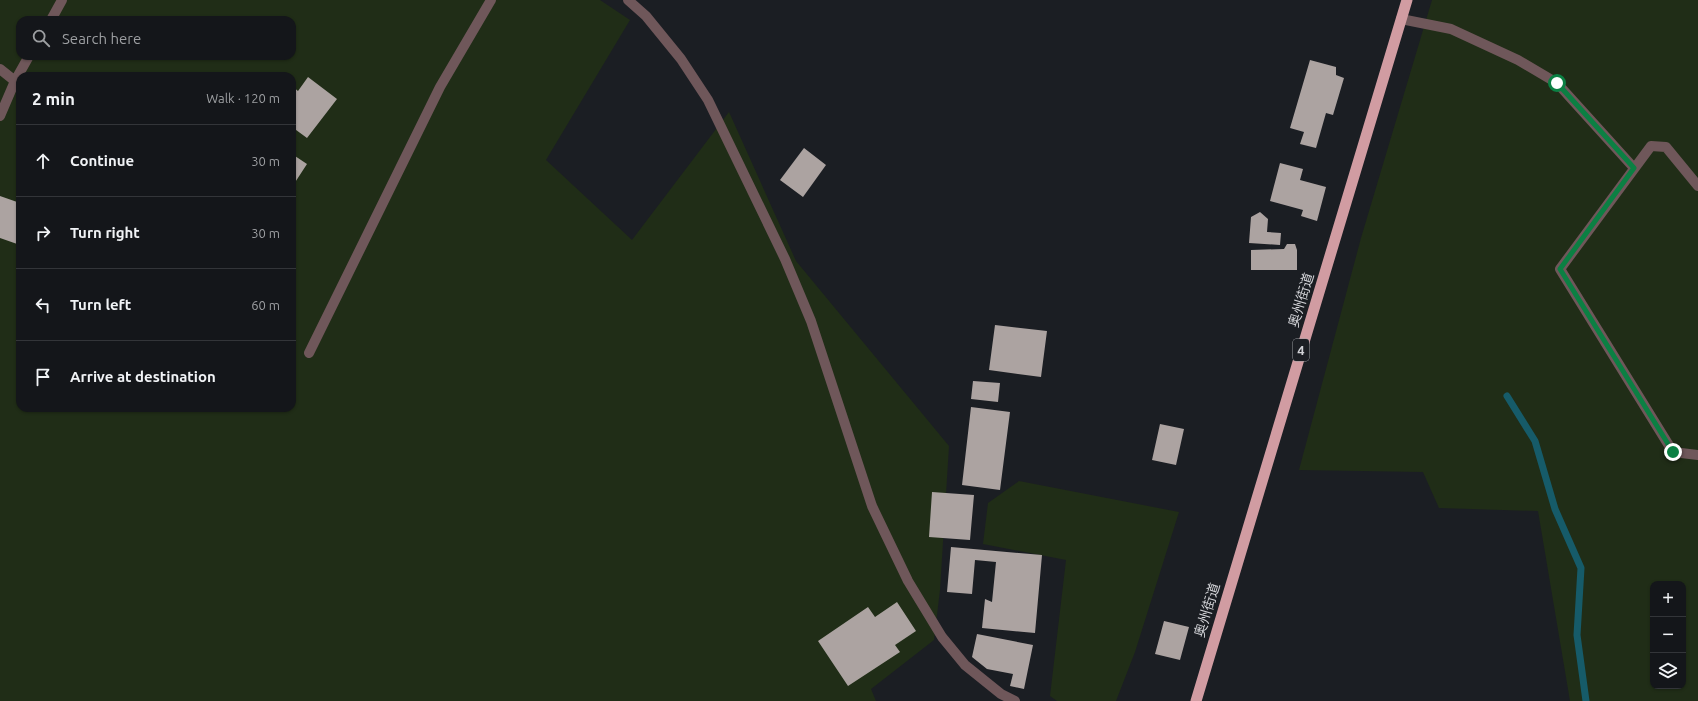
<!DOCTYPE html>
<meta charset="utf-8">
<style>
body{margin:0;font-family:Ubuntu,"Noto Sans JP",sans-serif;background:#212327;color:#f1f3f6}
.controls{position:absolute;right:12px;bottom:12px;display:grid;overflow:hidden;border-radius:8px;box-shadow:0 1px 3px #0004}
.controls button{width:36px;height:36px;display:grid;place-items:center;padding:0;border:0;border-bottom:1px solid #333539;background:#14161a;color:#f1f3f6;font:20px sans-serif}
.stop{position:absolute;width:12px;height:12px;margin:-9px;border:3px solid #0b8043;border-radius:50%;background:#fff}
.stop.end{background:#0b8043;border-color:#fff;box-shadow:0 1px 4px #0008}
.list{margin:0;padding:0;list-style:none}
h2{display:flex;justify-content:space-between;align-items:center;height:52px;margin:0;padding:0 16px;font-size:17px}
h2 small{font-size:13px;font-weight:400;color:#9d9fa2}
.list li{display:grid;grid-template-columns:26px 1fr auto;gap:12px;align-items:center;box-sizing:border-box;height:72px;padding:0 16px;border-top:1px solid #333539}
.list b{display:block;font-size:15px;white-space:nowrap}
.list em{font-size:13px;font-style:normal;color:#9d9fa2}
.icon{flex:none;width:22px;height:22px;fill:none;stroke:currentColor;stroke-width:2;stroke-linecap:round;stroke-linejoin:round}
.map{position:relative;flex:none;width:1698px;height:701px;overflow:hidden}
.search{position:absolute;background:#14161a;box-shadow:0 1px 3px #0004;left:16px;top:16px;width:280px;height:44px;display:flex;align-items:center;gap:10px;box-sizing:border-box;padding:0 14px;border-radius:12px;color:#9d9fa2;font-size:15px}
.panel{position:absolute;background:#14161a;box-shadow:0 1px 3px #0004;left:16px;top:72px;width:280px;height:340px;border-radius:12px}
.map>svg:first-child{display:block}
.green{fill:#202d17;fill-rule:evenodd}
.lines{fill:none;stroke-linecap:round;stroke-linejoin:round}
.stream{stroke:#165b69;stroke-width:7}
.building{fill:#aca3a1}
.service{stroke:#6f575a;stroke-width:10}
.minor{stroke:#6f575a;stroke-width:10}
.trunk{stroke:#d19ca2;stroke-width:11}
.route{stroke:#0b8043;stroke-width:5}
.labels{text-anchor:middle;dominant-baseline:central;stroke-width:4;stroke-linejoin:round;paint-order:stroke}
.shield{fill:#1b1e23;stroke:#9a9ca0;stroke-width:1}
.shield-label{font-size:13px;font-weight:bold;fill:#d1d2d6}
.street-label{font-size:14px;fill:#d1d2d6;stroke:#1b1e23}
</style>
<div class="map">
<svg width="1698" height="701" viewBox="0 0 1698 701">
<rect width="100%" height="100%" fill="#1b1e23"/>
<path class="green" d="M 0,0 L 600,0 L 630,20 L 546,160 L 632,240 L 729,112 L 796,261 L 949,446 L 940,590 L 934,640 L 871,689 L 876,701 L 0,701 ZM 20,20 L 292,20 L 292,56 L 20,56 ZM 20,76 L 292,76 L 292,408 L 20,408 Z
M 1432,0 L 1698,0 L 1698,701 L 1570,701 L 1538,511 L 1439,508 L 1423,472 L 1299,470 L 1361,238 ZM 1653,584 L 1683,584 L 1683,686 L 1653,686 Z
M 1019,481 L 1179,512 L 1135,652 L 1116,701 L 1057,701 L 1050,696 L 1066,560 L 983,544 L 988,503 Z"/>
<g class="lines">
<path class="stream" d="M 1507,396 L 1535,441 L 1555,509 L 1581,568 L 1577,635 L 1586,701"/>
</g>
<path class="building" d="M 1310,60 L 1336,67 L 1336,75 L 1344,78 L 1333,115 L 1326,113 L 1316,148 L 1300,144 L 1304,132 L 1290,128 Z
M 308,77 L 337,99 L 307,138 L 292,127 L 292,86 L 298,91 Z
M 804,148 L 826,165 L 803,197 L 780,180 Z
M 292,154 L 307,164 L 292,187 Z
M 1280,163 L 1303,169 L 1300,180 L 1326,187 L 1317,221 L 1301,216 L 1303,210 L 1270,201 Z
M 0,196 L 20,203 L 20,245 L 0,238 Z
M 1260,212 L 1268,219 L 1267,232 L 1281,233 L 1280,245 L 1249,243 L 1251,217 Z
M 1287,244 L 1295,244 L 1297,250 L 1297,270 L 1251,270 L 1251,250 L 1284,249 Z
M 995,325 L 1047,331 L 1041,377 L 989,370 Z
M 973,381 L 1000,383 L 998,402 L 971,399 Z
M 971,407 L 1010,412 L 1000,490 L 962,485 Z
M 1160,424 L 1184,429 L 1176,465 L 1152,460 Z
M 932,492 L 974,495 L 970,540 L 929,537 Z
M 951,547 L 1042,555 L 1035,633 L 982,628 L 985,599 L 992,602 L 996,562 L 975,560 L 972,594 L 947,592 Z
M 897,602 L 916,631 L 895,645 L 900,652 L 848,686 L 818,641 L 868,607 L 875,617 Z
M 1164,621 L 1189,627 L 1180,660 L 1155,654 Z
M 977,634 L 1033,645 L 1024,689 L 1010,686 L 1013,674 L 987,669 L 972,657 Z"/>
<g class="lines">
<path class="service" d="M 1401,19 L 1451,29 L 1518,60 L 1557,83 L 1634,168
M 51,20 L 62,0
M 0,69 L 15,81 L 29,56
M 0,116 L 15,81
M 1698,186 L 1666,147 L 1651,146 L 1560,269 L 1673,452 L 1698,455
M 309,353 L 440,87 L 491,0"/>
<path class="minor" d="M 628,0 L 646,16 L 681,59 L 708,100 L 785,259 L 811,321 L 872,506 L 908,581 L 942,637 L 965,665 L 1001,694 L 1015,701"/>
<path class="trunk" d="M 1196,701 L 1407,0"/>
</g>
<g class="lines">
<path class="route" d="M 1557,83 L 1634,168 L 1560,269 L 1673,452"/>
</g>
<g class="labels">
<rect class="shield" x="1293" y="339" width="16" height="22" rx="3"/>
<g class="shield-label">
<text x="1301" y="350">4</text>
</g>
<g class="street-label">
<text transform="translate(1301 300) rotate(-73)">奥州街道</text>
<text transform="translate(1207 610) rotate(-73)">奥州街道</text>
</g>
</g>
</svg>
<div class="controls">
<button>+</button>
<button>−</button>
<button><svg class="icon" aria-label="layers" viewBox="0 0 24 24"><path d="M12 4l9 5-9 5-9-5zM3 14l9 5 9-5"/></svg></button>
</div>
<div class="stop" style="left:1557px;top:83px"></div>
<div class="stop end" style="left:1673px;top:452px"></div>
<div class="search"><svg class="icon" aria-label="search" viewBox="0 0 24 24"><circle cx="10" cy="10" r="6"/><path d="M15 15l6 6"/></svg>Search here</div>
<section class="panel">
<h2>2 min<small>Walk · 120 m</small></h2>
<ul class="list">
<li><svg class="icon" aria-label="ahead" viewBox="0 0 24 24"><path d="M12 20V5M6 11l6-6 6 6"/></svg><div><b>Continue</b></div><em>30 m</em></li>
<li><svg class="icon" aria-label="right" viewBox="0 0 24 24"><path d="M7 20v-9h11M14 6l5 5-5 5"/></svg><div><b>Turn right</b></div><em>30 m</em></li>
<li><svg class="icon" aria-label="left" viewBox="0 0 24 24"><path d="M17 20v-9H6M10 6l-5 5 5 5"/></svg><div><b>Turn left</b></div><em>60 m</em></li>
<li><svg class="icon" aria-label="arrive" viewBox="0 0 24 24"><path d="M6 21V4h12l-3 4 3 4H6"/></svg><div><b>Arrive at destination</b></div></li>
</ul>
</section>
</div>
